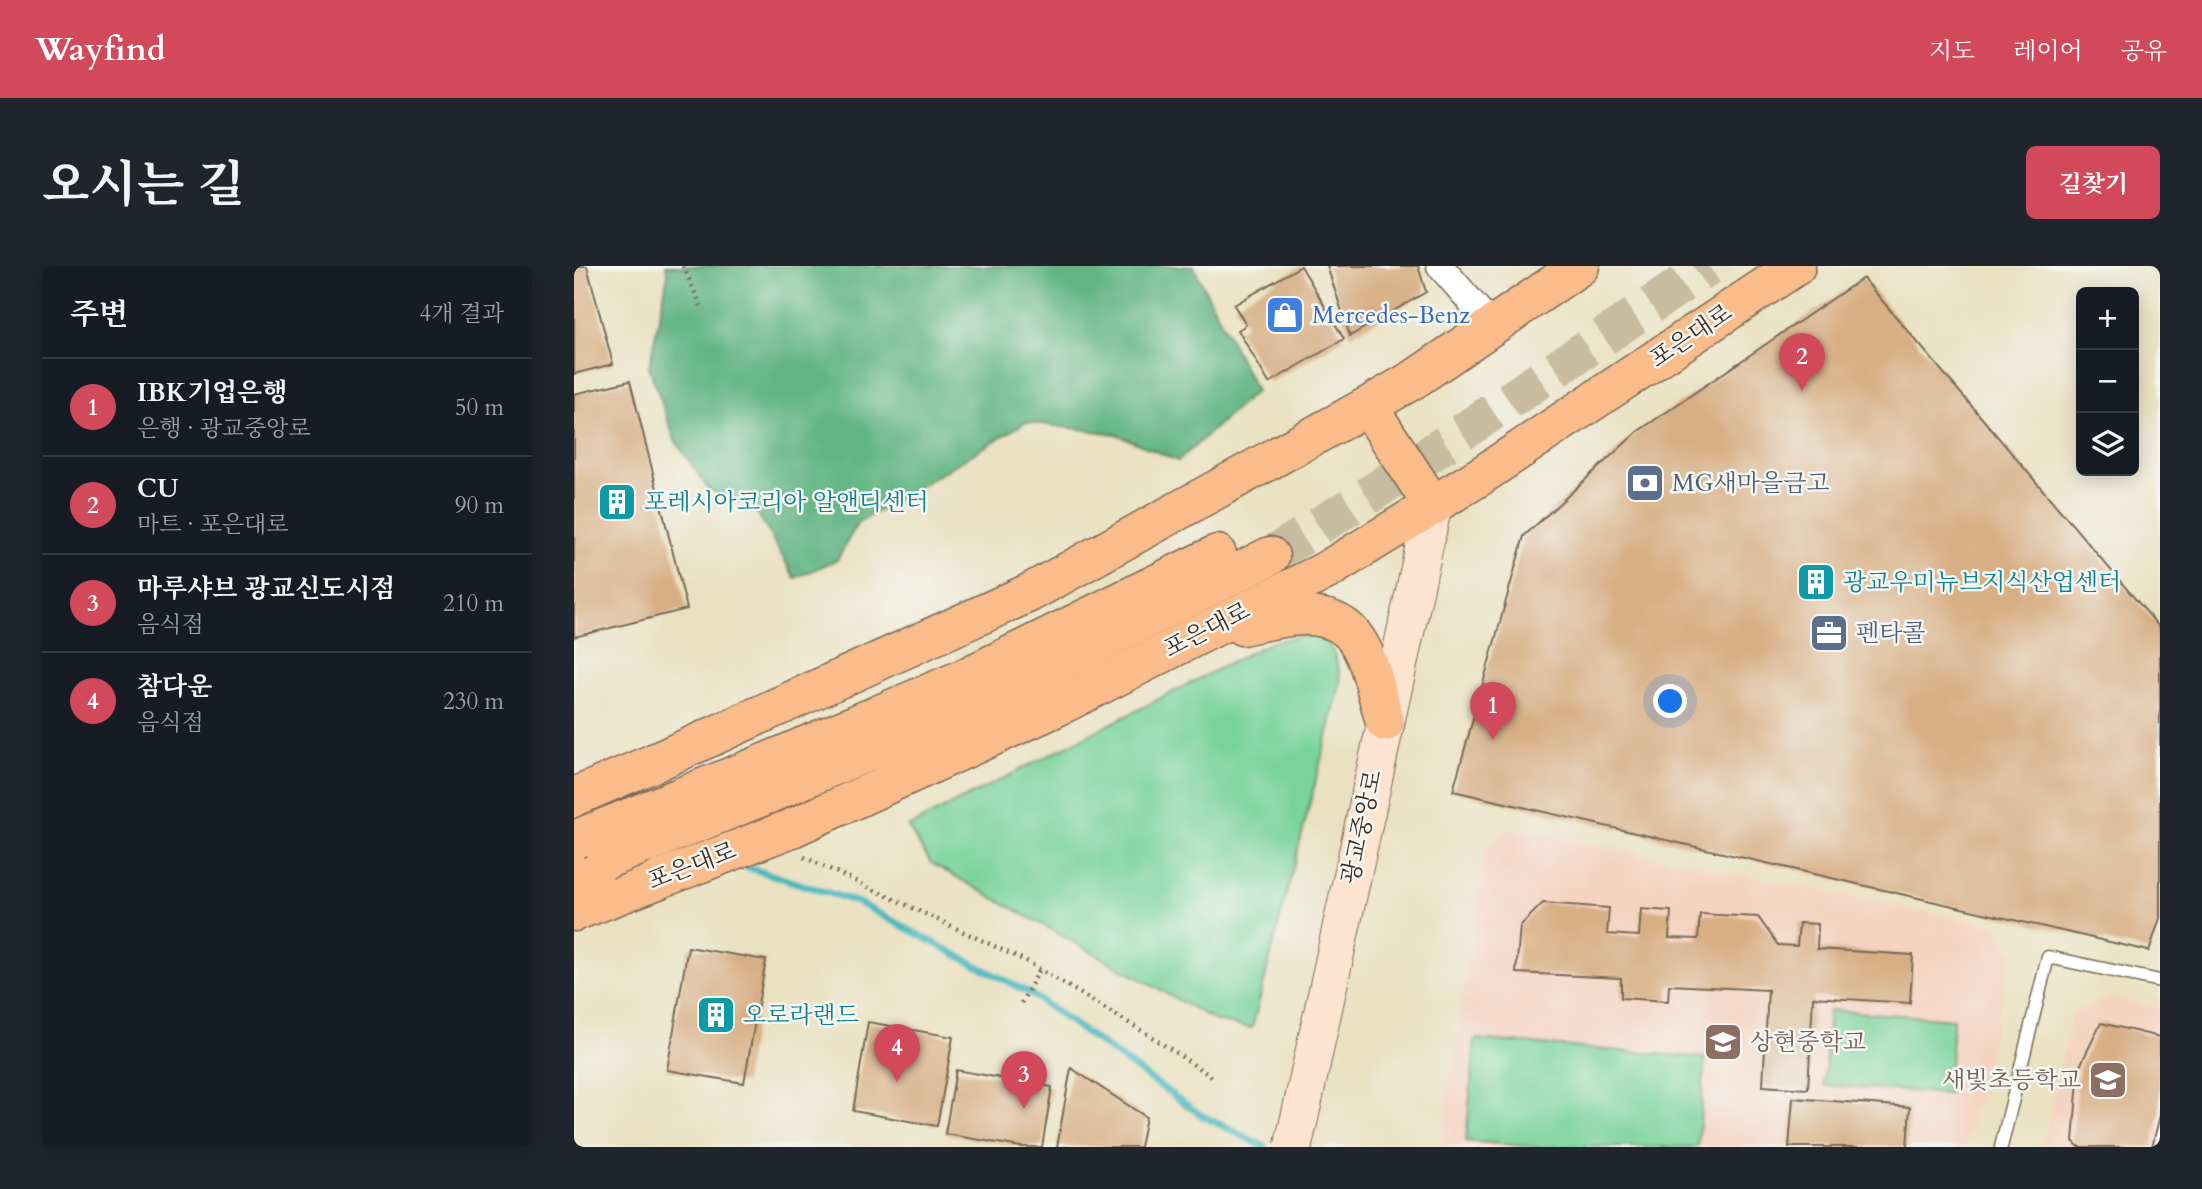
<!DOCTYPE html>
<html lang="ko">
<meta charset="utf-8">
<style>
body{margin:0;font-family:Cardo,"Noto Serif KR",serif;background:#20242c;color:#f1f3f6}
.controls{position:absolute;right:21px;top:21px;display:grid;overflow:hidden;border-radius:10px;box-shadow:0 4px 18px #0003}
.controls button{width:63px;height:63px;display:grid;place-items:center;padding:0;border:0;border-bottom:2px solid #363941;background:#171b24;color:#f1f3f6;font:35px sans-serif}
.you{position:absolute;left:1097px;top:436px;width:24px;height:24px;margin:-18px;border:5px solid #fff;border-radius:50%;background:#1a73e8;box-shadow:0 0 0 10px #1a73e833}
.badge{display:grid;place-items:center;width:46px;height:46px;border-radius:50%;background:#d1495b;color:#fff;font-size:23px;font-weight:700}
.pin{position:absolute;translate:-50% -58px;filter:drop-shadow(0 2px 4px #0008)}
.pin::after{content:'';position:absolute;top:37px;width:24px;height:21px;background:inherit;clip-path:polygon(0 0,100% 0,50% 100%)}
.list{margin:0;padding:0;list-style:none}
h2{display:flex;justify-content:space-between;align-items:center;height:91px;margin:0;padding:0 28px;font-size:30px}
h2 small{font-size:23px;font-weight:400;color:#9ea1a6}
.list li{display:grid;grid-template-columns:46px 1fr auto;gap:21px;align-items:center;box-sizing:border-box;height:98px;padding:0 28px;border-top:2px solid #363941}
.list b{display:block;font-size:26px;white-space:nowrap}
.list p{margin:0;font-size:23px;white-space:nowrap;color:#9ea1a6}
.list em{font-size:23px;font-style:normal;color:#9ea1a6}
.icon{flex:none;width:38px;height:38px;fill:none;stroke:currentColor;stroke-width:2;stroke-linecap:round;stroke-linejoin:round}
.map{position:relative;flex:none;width:1586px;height:881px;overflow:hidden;border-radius:10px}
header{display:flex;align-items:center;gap:42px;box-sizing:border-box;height:98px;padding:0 35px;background:#d1495b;color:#fff}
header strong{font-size:33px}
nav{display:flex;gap:38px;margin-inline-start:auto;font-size:24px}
.intro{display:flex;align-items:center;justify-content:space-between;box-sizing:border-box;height:168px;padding:0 42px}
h1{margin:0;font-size:49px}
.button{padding:18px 32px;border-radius:10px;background:#d1495b;color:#fff;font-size:24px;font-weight:700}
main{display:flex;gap:42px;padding:0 42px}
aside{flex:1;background:#171b24;border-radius:10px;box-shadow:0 4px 18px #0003}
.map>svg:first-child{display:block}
.built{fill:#f4d3c0}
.green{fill:#79d39a;stroke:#5a7e5c;stroke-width:2}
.forest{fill:#62b582;stroke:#4e7050;stroke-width:2}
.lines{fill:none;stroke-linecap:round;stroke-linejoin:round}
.stream{stroke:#48b7be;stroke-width:7}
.building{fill:#d7af84}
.primary-tunnel{stroke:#c7bca0;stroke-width:38;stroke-dasharray:38 19;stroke-linecap:butt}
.service-casing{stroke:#786a57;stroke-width:15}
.minor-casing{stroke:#786a57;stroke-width:29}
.secondary-casing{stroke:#786a57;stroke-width:39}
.primary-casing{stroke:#786a57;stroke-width:41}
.path{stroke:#786a57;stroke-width:4.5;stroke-dasharray:2 5;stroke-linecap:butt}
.service{stroke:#fff;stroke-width:12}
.minor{stroke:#fff;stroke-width:26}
.secondary{stroke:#fde4d1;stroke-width:37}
.primary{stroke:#fabc8b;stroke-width:38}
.secondary-bridge-casing{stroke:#786a57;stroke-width:39;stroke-linecap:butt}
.primary-bridge-casing{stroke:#786a57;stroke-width:41;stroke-linecap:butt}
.secondary-bridge{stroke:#fde4d1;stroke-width:37}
.primary-bridge{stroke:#fabc8b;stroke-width:38}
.labels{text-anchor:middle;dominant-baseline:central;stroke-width:5;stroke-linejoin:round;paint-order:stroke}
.shop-label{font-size:24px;fill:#366cbe;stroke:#f6f6f2;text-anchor:start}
.street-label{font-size:24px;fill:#3b2a1e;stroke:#f6f6f2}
.service-label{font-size:24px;fill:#4e5e75;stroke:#f6f6f2;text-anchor:start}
.culture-label{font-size:24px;fill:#0d838f;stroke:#f6f6f2;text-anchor:start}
.education-label{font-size:24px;fill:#785e54;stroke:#f6f6f2;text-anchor:start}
</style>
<header>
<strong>Wayfind</strong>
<nav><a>지도</a><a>레이어</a><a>공유</a></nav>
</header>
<div class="intro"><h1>오시는 길</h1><a class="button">길찾기</a></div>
<main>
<aside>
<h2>주변<small>4개 결과</small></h2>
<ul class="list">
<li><span class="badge">1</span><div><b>IBK기업은행</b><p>은행 · 광교중앙로</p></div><em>50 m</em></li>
<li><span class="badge">2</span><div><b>CU</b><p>마트 · 포은대로</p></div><em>90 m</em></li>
<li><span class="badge">3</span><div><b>마루샤브 광교신도시점</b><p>음식점</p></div><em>210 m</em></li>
<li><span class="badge">4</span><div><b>참다운</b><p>음식점</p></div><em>230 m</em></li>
</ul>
</aside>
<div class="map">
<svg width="1586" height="881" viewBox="0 0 1586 881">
<rect width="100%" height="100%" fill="#f6f6f2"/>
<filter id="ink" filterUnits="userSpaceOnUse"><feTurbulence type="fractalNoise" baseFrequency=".0143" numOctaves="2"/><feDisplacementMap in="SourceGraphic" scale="14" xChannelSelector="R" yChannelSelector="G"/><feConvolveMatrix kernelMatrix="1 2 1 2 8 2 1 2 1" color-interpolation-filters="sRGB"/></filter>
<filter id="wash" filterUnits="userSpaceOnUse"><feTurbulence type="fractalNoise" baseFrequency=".00686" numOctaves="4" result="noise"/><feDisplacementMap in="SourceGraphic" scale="28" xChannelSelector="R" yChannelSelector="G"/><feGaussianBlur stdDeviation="1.57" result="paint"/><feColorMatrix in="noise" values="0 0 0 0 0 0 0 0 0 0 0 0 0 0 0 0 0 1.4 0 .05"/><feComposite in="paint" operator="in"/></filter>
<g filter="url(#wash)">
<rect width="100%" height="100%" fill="#eae1c1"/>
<path class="built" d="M 948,564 L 1423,660 L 1439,687 L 1392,881 L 866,881 L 912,580 L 930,565 Z
M 1537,732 L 1586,743 L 1586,881 L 1468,881 L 1498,747 Z"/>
<path class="green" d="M 726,370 C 731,370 739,369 743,370 C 761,377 764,400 767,416 L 678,762 L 642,755 L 357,597 L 334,561 L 697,376 Z
M 1255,744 L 1379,753 L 1374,828 L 1250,819 Z
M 901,773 L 1131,792 L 1124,881 L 964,881 L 892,875 Z"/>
<path class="forest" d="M 92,0 L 619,0 L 682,125 L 604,195 L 542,168 L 452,156 L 283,258 L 263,294 L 221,312 L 181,243 L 134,223 L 101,174 L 75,101 L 94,8 Z"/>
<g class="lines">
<path class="stream" d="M 163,598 L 283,636 L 457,728 L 627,849 L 691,881"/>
</g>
<g id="blocks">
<path class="building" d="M 0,0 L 13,0 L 39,98 L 0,108 Z
M 727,0 L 770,73 L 695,117 L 664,64 L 672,59 L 660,39 Z
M 753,0 L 844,0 L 852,26 L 776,70 Z
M 1289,12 L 1586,362 L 1586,652 L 1575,685 L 879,525 L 950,270 L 1063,166 Z
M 56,115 L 113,343 L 0,371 L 0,128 Z
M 969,637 L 1035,642 L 1033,668 L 1065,670 L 1067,643 L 1097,645 L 1095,672 L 1124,673 L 1126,648 L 1184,651 L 1204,679 L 1223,680 L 1225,657 L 1244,658 L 1243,683 L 1339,689 L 1336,737 L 1239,731 L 1234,823 L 1189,820 L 1194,724 L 1095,719 L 1094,735 L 1047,732 L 1047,712 L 942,707 L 946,660 Z
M 114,681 L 192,694 L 170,817 L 93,804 Z
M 294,756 L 379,771 L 363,860 L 279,845 Z
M 1527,757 L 1586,771 L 1586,849 L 1578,881 L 1505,881 L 1499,875 L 1505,802 Z
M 497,802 L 572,851 L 566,881 L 483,881 Z
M 382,804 L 478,821 L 468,881 L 447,881 L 371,868 Z
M 1219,832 L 1336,841 L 1333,881 L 1215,881 Z"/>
</g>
</g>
<g filter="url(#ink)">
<use href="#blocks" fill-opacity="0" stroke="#786a57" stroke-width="2"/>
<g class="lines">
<path class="primary-tunnel" d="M 696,290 L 798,227 L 1135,0"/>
<defs>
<path id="service" d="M 1427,881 L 1474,691 L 1586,715"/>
<path id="minor" d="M 866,0 L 918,60"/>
<path id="secondary" d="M 730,832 L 859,240"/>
<path id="primary" d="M 794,140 L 859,240
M 668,360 C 702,353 751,338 778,368 C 796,388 803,430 811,456
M 82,496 L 455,327 L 794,140 L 842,112 L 1006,0
M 183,500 L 388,413 L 643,288
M 195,528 L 407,437 L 696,290
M 218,562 L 481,442 L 753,304 L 905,211 L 1222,0
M 0,607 L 31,594
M 0,646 L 86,613"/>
</defs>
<use href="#service" class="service-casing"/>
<use href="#minor" class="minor-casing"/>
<use href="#secondary" class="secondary-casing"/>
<use href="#primary" class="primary-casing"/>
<path class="path" d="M 109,0 L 127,40
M 230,591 L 454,696 L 575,769 L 638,811
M 447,737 L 466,703"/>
<use href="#service" class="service"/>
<use href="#minor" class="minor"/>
<use href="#secondary" class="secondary"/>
<use href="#primary" class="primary"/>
<defs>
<path id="secondary-bridge" d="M 719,881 L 730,832"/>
<path id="primary-bridge" d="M 0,531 L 82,496
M 2,573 L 183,500
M 31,594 L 195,528
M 86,613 L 218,562"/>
</defs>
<use href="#secondary-bridge" class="secondary-bridge-casing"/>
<use href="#primary-bridge" class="primary-bridge-casing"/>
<use href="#secondary-bridge" class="secondary-bridge"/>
<use href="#primary-bridge" class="primary-bridge"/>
</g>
</g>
<defs>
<symbol id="shop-square" viewBox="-11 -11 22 22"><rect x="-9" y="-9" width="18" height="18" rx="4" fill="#3f7fe0" stroke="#f6f6f2"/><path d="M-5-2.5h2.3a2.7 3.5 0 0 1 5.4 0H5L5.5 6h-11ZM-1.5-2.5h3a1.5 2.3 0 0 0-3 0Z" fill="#fff"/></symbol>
<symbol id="bank-square" viewBox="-11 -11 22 22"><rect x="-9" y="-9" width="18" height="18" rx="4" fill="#5c6f8a" stroke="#f6f6f2"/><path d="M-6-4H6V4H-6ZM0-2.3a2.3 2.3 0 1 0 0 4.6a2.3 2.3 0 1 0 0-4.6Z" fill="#fff"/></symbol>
<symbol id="building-square" viewBox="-11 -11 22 22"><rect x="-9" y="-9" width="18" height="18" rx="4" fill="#0f9aa8" stroke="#f6f6f2"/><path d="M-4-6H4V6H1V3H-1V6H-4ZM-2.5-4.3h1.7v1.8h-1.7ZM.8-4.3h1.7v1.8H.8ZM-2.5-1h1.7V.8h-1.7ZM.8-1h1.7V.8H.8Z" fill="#fff"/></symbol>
<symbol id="office-square" viewBox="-11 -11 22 22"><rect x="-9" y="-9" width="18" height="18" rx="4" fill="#5c6f8a" stroke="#f6f6f2"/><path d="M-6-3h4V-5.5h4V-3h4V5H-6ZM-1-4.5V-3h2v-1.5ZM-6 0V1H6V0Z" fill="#fff"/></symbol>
<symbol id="school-square" viewBox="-11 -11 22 22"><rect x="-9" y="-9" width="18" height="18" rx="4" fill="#8d6e63" stroke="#f6f6f2"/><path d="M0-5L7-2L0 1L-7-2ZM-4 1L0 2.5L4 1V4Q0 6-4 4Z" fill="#fff"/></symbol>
</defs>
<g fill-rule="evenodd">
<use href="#shop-square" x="689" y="27" width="44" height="44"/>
<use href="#bank-square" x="1049" y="195" width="44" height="44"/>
<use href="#building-square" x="21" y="214" width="44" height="44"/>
<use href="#building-square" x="1220" y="294" width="44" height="44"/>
<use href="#office-square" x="1233" y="345" width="44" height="44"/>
<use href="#building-square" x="120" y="727" width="44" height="44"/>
<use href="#school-square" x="1127" y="754" width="44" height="44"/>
<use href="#school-square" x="1512" y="792" width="44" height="44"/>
</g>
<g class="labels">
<g class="shop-label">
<text x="738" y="49">Mercedes-Benz</text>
</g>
<g class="street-label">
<text transform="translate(1117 70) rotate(-34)">포은대로</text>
<text transform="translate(633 364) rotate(-27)">포은대로</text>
<text transform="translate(788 561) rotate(-78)">광교중앙로</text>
<text transform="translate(118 600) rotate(-21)">포은대로</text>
</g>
<g class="service-label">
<text x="1098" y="217">MG새마을금고</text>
<text x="1282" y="367">펜타콜</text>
</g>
<g class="culture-label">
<text x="70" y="236">포레시아코리아 알앤디센터</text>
<text x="1269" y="316">광교우미뉴브지식산업센터</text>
<text x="169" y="749">오로라랜드</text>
</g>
<g class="education-label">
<text x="1176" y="776">상현중학교</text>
<text x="1507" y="814" text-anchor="end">새빛초등학교</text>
</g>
</g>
</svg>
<div class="controls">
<button>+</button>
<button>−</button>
<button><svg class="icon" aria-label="layers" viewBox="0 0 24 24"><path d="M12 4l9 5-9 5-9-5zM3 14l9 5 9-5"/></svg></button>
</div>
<div class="you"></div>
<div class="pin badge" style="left:919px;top:474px">1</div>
<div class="pin badge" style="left:1228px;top:125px">2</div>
<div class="pin badge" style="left:450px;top:843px">3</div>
<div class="pin badge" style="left:323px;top:816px">4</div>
</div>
</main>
